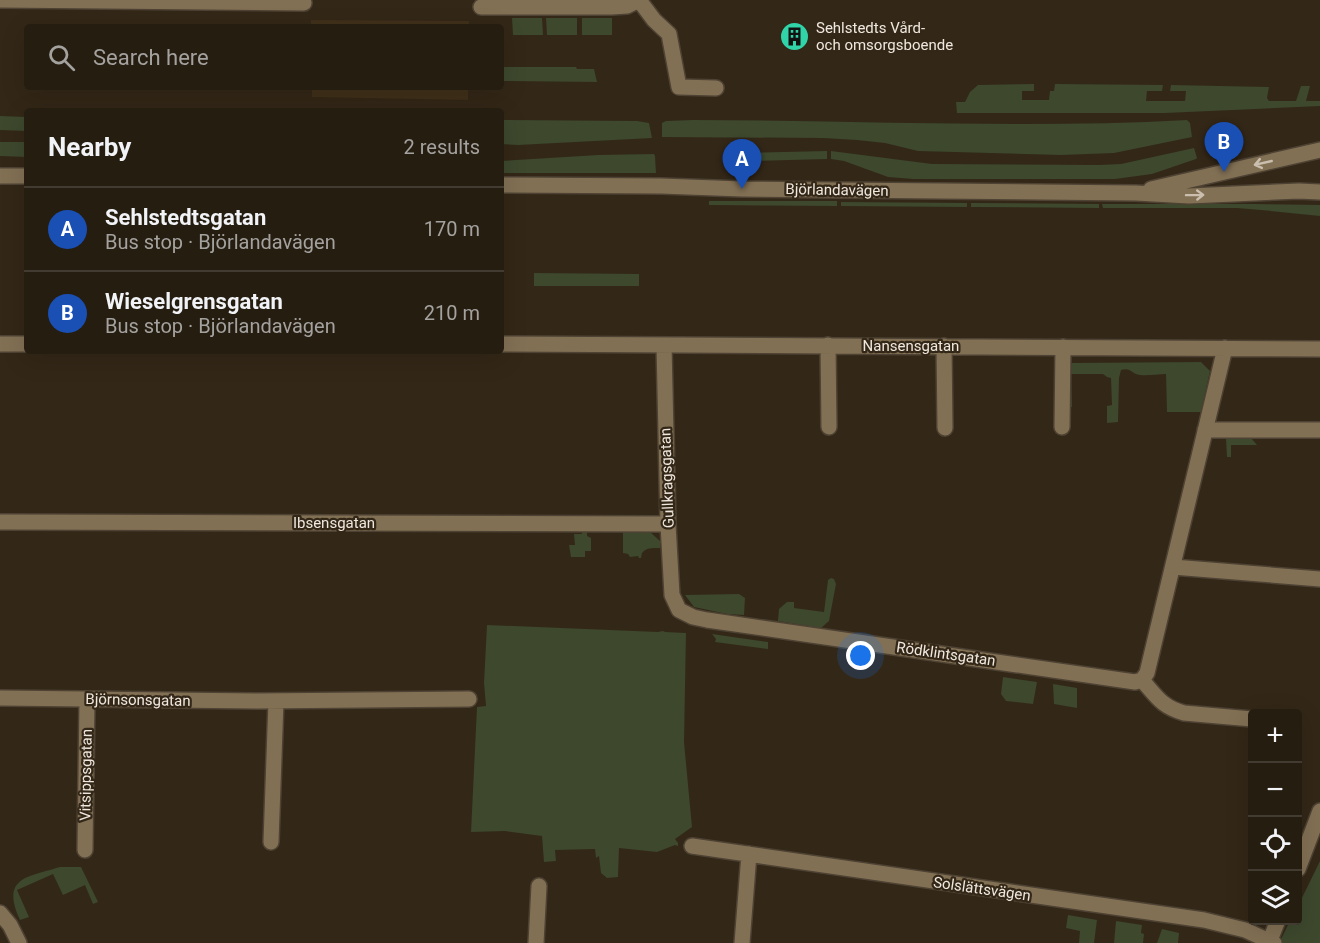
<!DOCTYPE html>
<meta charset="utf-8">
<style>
body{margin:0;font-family:Roboto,sans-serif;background:#322a1f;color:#f1f3f6}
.controls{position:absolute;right:18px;bottom:18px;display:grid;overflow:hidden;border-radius:6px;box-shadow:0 6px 24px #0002}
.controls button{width:54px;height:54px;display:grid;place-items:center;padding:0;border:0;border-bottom:2px solid #423b31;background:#261d11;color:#f1f3f6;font:30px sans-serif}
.you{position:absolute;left:861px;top:656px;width:21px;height:21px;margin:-15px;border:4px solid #fff;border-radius:50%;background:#1a73e8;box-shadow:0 0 0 9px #1a73e833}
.badge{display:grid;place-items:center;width:39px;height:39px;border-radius:50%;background:#31d4a9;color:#fff;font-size:20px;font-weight:700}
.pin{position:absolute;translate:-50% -50px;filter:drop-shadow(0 2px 3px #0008)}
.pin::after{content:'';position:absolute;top:32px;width:21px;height:18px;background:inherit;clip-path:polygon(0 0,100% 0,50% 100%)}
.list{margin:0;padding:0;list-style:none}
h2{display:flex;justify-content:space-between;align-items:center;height:78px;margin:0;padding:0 24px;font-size:26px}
h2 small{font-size:20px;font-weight:400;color:#a4a29f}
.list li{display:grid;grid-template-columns:39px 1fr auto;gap:18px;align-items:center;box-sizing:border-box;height:84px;padding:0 24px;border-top:2px solid #423b31}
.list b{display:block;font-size:22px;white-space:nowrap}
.list p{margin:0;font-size:20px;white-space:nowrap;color:#a4a29f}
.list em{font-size:20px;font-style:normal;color:#a4a29f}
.icon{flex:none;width:33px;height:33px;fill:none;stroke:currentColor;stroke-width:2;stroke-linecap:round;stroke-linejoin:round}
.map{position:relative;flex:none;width:1320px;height:943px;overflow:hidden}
.search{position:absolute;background:#261d11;box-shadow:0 6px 24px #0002;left:24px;top:24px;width:480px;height:66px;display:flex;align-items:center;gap:15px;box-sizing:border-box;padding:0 21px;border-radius:6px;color:#a4a29f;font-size:22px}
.panel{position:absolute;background:#261d11;box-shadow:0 6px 24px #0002;left:24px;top:108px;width:480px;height:246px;border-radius:6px}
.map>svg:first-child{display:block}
.built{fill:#40301a}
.green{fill:#3d482d}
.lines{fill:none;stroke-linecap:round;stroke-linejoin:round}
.minor-casing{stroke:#4d4233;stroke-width:18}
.minor{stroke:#827054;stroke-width:15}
.oneway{stroke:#cabeae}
.labels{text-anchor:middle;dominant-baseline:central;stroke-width:4.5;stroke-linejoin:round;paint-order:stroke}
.poi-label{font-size:15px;fill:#f0e8de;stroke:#332717;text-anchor:start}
.street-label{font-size:15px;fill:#f0e8de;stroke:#332717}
</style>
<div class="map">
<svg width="1320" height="943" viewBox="0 0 1320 943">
<rect width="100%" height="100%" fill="#332717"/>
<path class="built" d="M 311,20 L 469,21 L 469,27 L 311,27 Z
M 312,87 L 468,87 L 468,100 L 312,97 Z"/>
<path class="green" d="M 512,18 L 542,18 L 543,35 L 513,35 Z
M 546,18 L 577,18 L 577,35 L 547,35 Z
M 582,18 L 612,18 L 612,35 L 582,35 Z
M 501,67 L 576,67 L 577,69 L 594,69 L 597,82 L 501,81 Z
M 1034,84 L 1034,91 L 1022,91 L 1022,100 L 1049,100 L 1050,91 L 1054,91 L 1055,84 L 1163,85 L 1162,91 L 1147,91 L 1146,101 L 1185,101 L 1186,91 L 1170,91 L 1171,85 L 1269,87 L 1267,98 L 1269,101 L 1296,101 L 1301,86 L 1310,86 L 1306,101 L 1320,101 L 1320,106 L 1165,113 L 957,113 L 956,102 L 965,102 L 970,92 L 978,85 Z
M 0,116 L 27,117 L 27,131 L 0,130 Z
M 501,120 L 637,121 L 649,123 L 652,138 L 518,145 L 501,144 Z
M 693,120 C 858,120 1023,129 1187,120 L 1190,123 L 1192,137 L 1114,153 L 1061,155 L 918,151 L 885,143 L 857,140 L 823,138 L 662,137 L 662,123 L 666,121 Z
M 0,142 L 27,142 L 27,157 L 0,156 Z
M 1194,148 L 1197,158 L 1196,159 L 1152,174 L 1115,179 L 913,179 L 888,177 L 844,161 L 831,159 L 831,151 L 932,164 L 1099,165 L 1121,164 Z
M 827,151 L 827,159 L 750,161 L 750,159 L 739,160 L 740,153 Z
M 654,154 L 655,156 L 656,173 L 501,173 L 501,161 L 598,155 Z
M 709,201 L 837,201 L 837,206 L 709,205 Z
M 841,202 L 967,203 L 967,207 L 841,206 Z
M 971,203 L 1099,204 L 1099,208 L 971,207 Z
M 1102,204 L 1253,204 L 1320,205 L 1320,216 L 1261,210 L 1237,208 L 1103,208 Z
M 534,273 L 639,274 L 639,286 L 534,286 Z
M 1201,362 L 1210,371 L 1201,412 L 1167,412 L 1166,374 C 1158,374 1148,376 1140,375 C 1131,374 1131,367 1121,370 L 1119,378 L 1118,422 L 1107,423 L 1107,406 L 1112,405 L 1111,378 L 1107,377 L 1103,374 L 1071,374 L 1072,407 L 1067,406 L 1067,369 L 1072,363 Z
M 1251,438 L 1257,445 L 1231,445 L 1231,457 L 1227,457 L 1226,439 Z
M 582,530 L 587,531 L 587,536 L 591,538 L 591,551 L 585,551 L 585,557 L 571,557 L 569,545 L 575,545 L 574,534 L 582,534 Z
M 623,531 L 649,531 L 660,541 L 660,548 C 653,548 647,547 642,553 L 641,558 L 639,558 L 638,556 L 630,557 L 628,554 L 623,553 Z
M 831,578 L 834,579 L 836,584 L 829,621 L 821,628 L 778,621 L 779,609 L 787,602 L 794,602 L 794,608 L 824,612 L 828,580 Z
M 739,594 L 745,598 L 744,615 L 727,614 L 694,607 L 685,595 Z
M 487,625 L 658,632 L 663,631 L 665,632 L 686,633 L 684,742 L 692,827 L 675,839 L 678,843 L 678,846 L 675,845 L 657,852 L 619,848 L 618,877 L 607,878 L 601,873 L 599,856 L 596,858 L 595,849 L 555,850 L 556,861 L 544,862 L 542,836 L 505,831 L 471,832 L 477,707 L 486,706 L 484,683 Z
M 712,634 L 768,642 L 768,649 L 715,642 L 716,639 Z
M 1003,677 L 1037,682 L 1033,704 L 1006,701 L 1001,694 Z
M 1053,684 L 1077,688 L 1077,708 L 1054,704 Z
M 1320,861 L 1320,943 L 1279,943 L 1290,921 L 1298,920 L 1298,906 Z
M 60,867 L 81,867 L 98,902 L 93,904 L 85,885 L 63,895 L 53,874 L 17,890 L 29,917 L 20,920 C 0,877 28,877 60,867 Z
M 1068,915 L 1097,920 L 1094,943 L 1079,943 L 1080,931 L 1066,928 Z
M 1116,921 L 1142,925 L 1141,933 L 1144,934 L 1143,943 L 1114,943 Z
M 1162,929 L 1179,933 L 1178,943 L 1157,943 Z"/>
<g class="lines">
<defs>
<path id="minor" d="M 0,0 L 304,3
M 639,0 L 654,20 L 669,34 L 679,87 L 716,88
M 481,7 L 612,7 L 627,6 L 639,0
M 0,176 L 27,176
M 501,185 L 661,186 L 742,189 L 1136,193 L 1189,196 L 1299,191 L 1320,192
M 1151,189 L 1320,150
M 0,344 L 27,344
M 501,344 L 1320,349
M 664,345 L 668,524 L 672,595 L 679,610 L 693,617 L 707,620 L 1135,682 L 1142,680 L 1147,673 L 1225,348
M 828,345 L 829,427
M 944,346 L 945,428
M 1062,427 L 1063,347
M 1205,430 L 1320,430
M 0,522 L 668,524
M 1173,567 L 1320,579
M 1142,680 C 1157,697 1162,707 1184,713 L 1252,719
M 0,698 L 258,701 L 469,699
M 271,842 L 276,701
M 692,846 L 1204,920 L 1245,930 L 1274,943
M 85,850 L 87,700
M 1298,869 L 1320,811
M 0,913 L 10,925 L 19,943
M 536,943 L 539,886
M 742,943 L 749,854
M 1269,943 L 1278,920"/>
</defs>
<use href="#minor" class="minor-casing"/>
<use href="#minor" class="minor"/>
</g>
<defs><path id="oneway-shaft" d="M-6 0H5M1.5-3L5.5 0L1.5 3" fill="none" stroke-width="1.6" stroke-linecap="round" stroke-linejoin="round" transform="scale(1.5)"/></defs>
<g class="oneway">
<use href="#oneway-shaft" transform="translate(1263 163) rotate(167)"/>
<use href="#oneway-shaft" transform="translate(1195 195) rotate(-1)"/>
</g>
<defs>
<symbol id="building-disc" viewBox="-11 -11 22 22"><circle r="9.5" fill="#31d4a9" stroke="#332717"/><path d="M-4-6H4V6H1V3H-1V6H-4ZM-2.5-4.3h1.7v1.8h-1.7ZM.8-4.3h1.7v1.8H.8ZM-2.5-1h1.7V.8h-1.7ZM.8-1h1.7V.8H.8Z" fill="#111"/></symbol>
</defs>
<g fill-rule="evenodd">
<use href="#building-disc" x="778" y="20" width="33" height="33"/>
</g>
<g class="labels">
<g class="poi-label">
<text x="816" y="28">Sehlstedts Vård-<tspan x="816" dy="17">och omsorgsboende</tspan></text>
</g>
<g class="street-label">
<text transform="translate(837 190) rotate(1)">Björlandavägen</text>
<text x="911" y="346">Nansensgatan</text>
<text transform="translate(667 478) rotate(-92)">Gullkragsgatan</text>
<text x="334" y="523">Ibsensgatan</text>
<text transform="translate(946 654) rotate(8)">Rödklintsgatan</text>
<text transform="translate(138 700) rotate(1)">Björnsonsgatan</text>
<text transform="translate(86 775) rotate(-89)">Vitsippsgatan</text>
<text transform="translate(982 889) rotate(8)">Solslättsvägen</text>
</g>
</g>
</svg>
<div class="controls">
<button>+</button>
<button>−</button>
<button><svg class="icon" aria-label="locate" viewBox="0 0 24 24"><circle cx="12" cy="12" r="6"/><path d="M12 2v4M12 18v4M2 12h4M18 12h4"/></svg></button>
<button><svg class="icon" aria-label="layers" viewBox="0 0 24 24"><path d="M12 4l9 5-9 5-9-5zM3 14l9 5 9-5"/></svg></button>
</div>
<div class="you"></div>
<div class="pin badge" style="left:742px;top:189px;background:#1a4fb4">A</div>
<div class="pin badge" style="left:1224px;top:172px;background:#1a4fb4">B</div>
<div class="search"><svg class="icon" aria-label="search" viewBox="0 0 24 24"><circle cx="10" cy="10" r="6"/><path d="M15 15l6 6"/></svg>Search here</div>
<section class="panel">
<h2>Nearby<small>2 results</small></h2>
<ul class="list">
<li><span class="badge" style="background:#1a4fb4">A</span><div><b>Sehlstedtsgatan</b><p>Bus stop · Björlandavägen</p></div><em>170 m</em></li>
<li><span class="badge" style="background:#1a4fb4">B</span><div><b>Wieselgrensgatan</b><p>Bus stop · Björlandavägen</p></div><em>210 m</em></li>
</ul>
</section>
</div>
